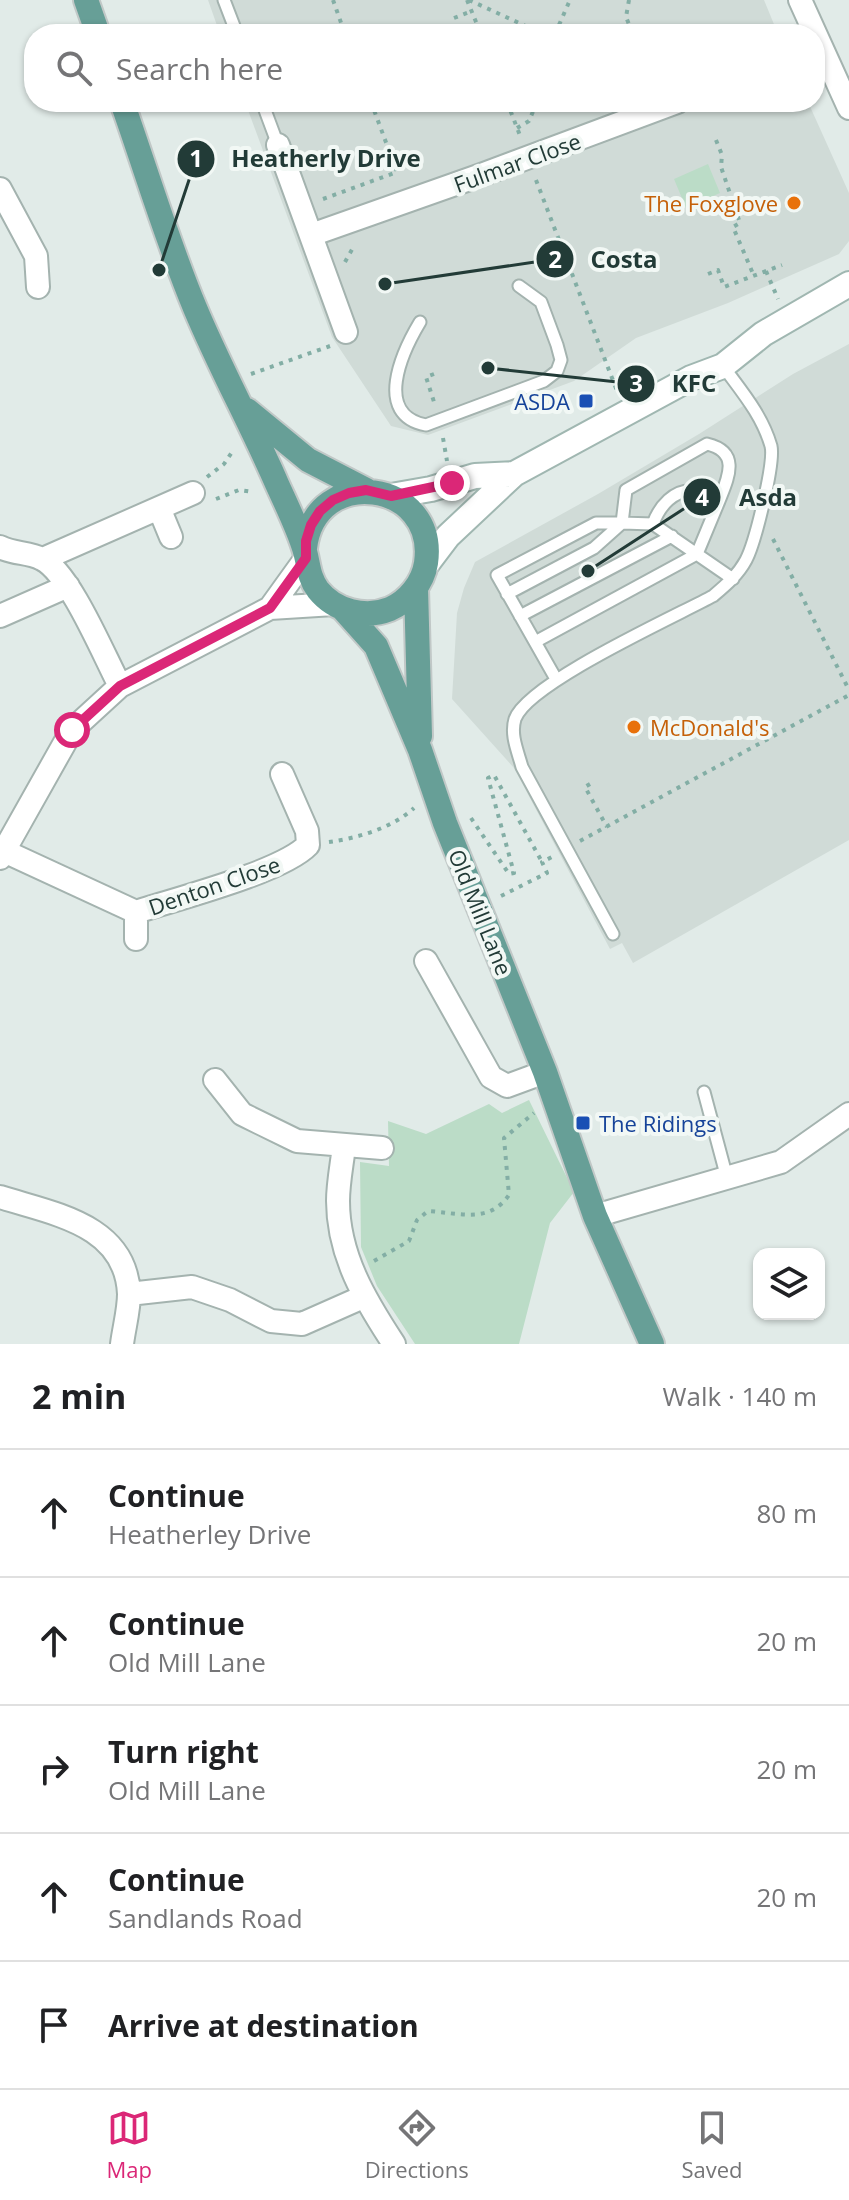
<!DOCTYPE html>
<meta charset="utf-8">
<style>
body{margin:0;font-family:"Open Sans",sans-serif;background:#f6f6f6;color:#202124}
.controls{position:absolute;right:24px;bottom:24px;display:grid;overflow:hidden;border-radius:16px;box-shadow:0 2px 6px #0004}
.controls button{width:72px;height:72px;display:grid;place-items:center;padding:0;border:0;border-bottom:2px solid #e0e0e0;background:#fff;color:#202124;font:40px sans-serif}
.stop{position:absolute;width:24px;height:24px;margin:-18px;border:6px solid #db2777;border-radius:50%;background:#fff}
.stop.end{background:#db2777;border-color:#fff;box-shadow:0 2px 8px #0008}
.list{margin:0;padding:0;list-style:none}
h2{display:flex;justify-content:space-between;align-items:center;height:104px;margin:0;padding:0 32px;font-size:34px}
h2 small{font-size:26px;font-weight:400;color:#757577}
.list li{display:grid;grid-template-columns:52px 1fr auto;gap:24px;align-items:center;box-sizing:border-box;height:128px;padding:0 32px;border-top:2px solid #e0e0e0}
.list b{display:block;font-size:30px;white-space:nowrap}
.list p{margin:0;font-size:26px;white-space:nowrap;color:#757577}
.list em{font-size:26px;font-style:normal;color:#757577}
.icon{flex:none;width:44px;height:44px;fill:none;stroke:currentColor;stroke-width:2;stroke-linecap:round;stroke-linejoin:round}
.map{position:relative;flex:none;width:849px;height:1344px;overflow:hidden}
.search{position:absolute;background:#fff;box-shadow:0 2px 6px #0004;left:24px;right:24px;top:24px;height:88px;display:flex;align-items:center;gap:20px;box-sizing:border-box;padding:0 28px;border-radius:32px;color:#757577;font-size:30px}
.sheet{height:744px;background:#fff}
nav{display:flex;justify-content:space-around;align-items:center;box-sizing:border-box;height:112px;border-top:2px solid #e0e0e0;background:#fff;font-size:22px;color:#757577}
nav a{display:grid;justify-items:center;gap:4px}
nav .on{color:#db2777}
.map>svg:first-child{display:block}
.built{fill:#d0dbd7}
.green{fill:#bbdcc7}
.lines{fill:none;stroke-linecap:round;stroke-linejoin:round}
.lane-casing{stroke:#a4b3af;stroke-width:15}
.street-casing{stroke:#a4b3af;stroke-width:26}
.secondary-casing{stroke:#a0b7b1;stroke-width:28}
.primary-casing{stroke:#c1c8c7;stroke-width:28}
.path{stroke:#83aea5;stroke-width:4;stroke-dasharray:4 6;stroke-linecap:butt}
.lane{stroke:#fff;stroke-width:11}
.street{stroke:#fff;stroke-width:22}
.secondary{stroke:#fff;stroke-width:24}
.primary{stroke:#679f97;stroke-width:24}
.route{stroke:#db2777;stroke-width:10}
.food-dot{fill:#e8710a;stroke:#f2f8f5;stroke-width:3}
.transit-dot{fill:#1a4fb4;stroke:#f2f8f5;stroke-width:3}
.labels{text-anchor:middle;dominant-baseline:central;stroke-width:8;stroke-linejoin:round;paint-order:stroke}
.street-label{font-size:22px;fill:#223b37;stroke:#f2f8f5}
.food-label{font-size:22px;fill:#c56008;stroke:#f2f8f5;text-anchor:end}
.transit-label{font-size:22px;fill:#164399;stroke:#f2f8f5;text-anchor:end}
.leader{fill:none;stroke:#223b37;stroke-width:3}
.callout-dot{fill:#223b37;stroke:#f2f8f5;stroke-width:3}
.mark-label{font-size:24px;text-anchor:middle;font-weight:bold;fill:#fff}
.callout-label{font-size:24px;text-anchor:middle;font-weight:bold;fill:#223b37;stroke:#f2f8f5;stroke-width:8;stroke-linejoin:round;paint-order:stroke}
</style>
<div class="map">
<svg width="849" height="1344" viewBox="0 0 849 1344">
<rect width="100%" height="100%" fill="#e1ebe8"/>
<path class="built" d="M 208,0 L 764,0 L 778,34 L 220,34 Z
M 245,102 L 808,102 L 849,193 L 849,241 L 839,254 L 728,303 L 636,338 L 574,381 L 428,435 L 391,426 L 332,337 Z
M 849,344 L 849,840 L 633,963 L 622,943 L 610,949 L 514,768 L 452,699 L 457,613 L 464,588 L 475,562 L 598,494 L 699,434 L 793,374 Z"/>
<path class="green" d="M 708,164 L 720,193 L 686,208 L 674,179 Z
M 529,1100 L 574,1192 L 550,1223 L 519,1344 L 415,1344 L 377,1286 L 361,1247 L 360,1162 L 389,1166 L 388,1121 L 426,1134 L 489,1104 L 502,1113 Z"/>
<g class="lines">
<defs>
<path id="lane" d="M 224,0 L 237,34
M 262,102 L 278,145
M 420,322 C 402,352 373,415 426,425 L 544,381 L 557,371 L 561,360 L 557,345 L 541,302 L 519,286
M 507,594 L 594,548 L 622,523 L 626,490 L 707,444 C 741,452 728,478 719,501
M 520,616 L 672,536
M 535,642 L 697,554 L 719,501 C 712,498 703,492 695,491 C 674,488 659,507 653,524
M 556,679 L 497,575 L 596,523 L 622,523 L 653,524 L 733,579
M 613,934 L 522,767 C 518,752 510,735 515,719 C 528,683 674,617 713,596 C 726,585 738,575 746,560 C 755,543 775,463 771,446 C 762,415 742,392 723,366
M 704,1092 L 727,1178"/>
<path id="street" d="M 800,0 L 849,108
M 278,145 L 346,332
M 0,189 L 36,256 L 38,287
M 311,235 L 481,175 L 677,102
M 159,508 L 171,537
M 0,547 C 13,554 29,552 42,559 C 70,573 104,656 120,686
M 43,559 L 193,493
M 270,608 L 306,558
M 0,616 L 68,586
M 4,851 L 136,912 C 176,899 282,872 308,845 L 307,831 L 282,774
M 0,858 L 72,730 L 120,686 L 270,608 L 334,604
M 136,939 L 136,912
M 426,961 L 491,1077 L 507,1086 L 545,1072
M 215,1080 L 242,1114 L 297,1141 L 382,1148
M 344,1146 C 342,1164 338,1183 338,1201 C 338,1255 365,1300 394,1344
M 0,1197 C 53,1214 126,1224 129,1294 C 129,1310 124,1328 122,1344
M 595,1216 L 781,1162 L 849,1114
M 129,1294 L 192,1287 L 230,1300 L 271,1321 L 302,1324 L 363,1297"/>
<path id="secondary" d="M 391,496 L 431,489 L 475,476 L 514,474
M 426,565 L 448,536 L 514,474 L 691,378 L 723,366 L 763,334 L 849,284"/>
<path id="primary" d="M 86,0 L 98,34
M 122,102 C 146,170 167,241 195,308 C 220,368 251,424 277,484 C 286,504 296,524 303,545 C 309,561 307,575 318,590 C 335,611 365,619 390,609 C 408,601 423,583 426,563 C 438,480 315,463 305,548
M 247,410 L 308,460 L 366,490
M 416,588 L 420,736
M 342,608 L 376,646 L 420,750 L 445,823 L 545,1072 L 595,1216 L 652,1344"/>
</defs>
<use href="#lane" class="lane-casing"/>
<use href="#street" class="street-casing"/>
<use href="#secondary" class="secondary-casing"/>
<use href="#primary" class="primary-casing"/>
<path class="path" d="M 333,0 L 345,34
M 467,0 L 481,34
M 469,0 L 543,34
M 629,0 L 626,17 L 633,34
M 454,18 L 472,11
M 413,34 L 428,28
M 555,34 L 570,0
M 664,34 L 667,33
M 507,102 L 521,138
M 517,128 L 529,121 L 537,102
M 716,140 L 722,155 L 721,167 L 740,223 L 733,227 L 754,276
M 536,180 L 617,391
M 323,199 L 397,172 L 371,102
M 345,262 L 354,246
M 766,271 L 778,299
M 708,274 L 718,270 L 724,287 L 782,265
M 251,374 L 330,346
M 434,374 L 426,377 L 434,402
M 443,438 L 447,461
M 207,477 L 224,464 L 234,449
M 216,499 L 239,490 L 253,492
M 773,539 L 849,690
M 590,784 L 585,787 L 607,827
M 471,818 L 509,874 L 514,873 L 488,778 L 494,775 L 542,862
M 580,841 L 849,695
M 329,842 C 358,838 392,828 414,808
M 501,896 L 547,873 L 542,862 L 552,857
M 374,1261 L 409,1241 L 417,1220 L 428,1211 C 460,1213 489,1224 509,1195 L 504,1138 L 534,1113"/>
<use href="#lane" class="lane"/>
<use href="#street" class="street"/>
<use href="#secondary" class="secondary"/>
<use href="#primary" class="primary"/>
</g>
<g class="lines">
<path class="route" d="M 72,730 L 120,686 L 270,608 L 306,558 L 306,541 L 311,525 L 320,511 L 333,500 L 349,493 L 366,490 L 391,496 L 452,483"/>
</g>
<g class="food-dot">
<circle cx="794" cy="203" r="8"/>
<circle cx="634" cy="727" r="8"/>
</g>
<g class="transit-dot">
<rect x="578" y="393" width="16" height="16" rx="4"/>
<rect x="575" y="1115" width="16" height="16" rx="4"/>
</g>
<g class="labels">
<g class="street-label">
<text transform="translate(517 162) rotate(-20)">Fulmar Close</text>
<text transform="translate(214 885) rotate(-19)">Denton Close</text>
<text transform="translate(481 912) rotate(68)">Old Mill Lane</text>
</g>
<g class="food-label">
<text x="778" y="203">The Foxglove</text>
<text x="650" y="727" text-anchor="start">McDonald's</text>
</g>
<g class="transit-label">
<text x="570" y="401">ASDA</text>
<text x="599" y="1123" text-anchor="start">The Ridings</text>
</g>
</g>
<path class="leader" d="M159 270L196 159M385 284L555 259M488 368L636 384M588 571L702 497"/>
<g class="callout-dot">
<circle cx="159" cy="270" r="8"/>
<circle cx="385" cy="284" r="8"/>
<circle cx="488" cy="368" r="8"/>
<circle cx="588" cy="571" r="8"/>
<circle cx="196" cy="159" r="20"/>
<circle cx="555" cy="259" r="20"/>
<circle cx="636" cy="384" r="20"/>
<circle cx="702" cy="497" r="20"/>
</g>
<g class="mark-label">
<text x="196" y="167">1</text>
<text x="555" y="268">2</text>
<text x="636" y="392">3</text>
<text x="702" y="506">4</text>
</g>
<g class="callout-label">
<text x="326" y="167">Heatherly Drive</text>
<text x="624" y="268">Costa</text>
<text x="694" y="392">KFC</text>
<text x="768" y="506">Asda</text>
</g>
</svg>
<div class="controls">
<button><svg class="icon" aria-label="layers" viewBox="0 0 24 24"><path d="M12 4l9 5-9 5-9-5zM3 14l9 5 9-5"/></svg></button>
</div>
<div class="stop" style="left:72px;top:730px"></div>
<div class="stop end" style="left:452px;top:483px"></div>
<div class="search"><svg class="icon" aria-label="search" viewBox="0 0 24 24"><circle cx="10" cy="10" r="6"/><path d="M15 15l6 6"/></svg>Search here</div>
</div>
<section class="sheet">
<h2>2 min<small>Walk · 140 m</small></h2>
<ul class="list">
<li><svg class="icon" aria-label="ahead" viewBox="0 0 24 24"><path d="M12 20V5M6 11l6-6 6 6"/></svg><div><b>Continue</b><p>Heatherley Drive</p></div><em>80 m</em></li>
<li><svg class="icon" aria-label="ahead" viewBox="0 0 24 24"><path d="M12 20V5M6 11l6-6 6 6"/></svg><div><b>Continue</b><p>Old Mill Lane</p></div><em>20 m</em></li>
<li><svg class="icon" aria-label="right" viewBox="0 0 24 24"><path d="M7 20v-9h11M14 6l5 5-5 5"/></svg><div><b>Turn right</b><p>Old Mill Lane</p></div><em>20 m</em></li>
<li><svg class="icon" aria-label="ahead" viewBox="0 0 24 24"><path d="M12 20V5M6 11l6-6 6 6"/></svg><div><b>Continue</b><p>Sandlands Road</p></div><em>20 m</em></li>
<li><svg class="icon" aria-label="arrive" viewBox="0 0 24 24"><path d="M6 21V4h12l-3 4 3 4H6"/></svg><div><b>Arrive at destination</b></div></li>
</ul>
</section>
<nav>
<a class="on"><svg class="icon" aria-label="map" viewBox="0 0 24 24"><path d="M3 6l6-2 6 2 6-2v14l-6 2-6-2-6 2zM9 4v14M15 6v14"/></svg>Map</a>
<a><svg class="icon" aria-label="directions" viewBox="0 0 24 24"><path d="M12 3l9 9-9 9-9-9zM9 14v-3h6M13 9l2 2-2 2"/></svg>Directions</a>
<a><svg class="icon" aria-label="saved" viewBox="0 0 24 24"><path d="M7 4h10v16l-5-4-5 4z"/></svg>Saved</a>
</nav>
